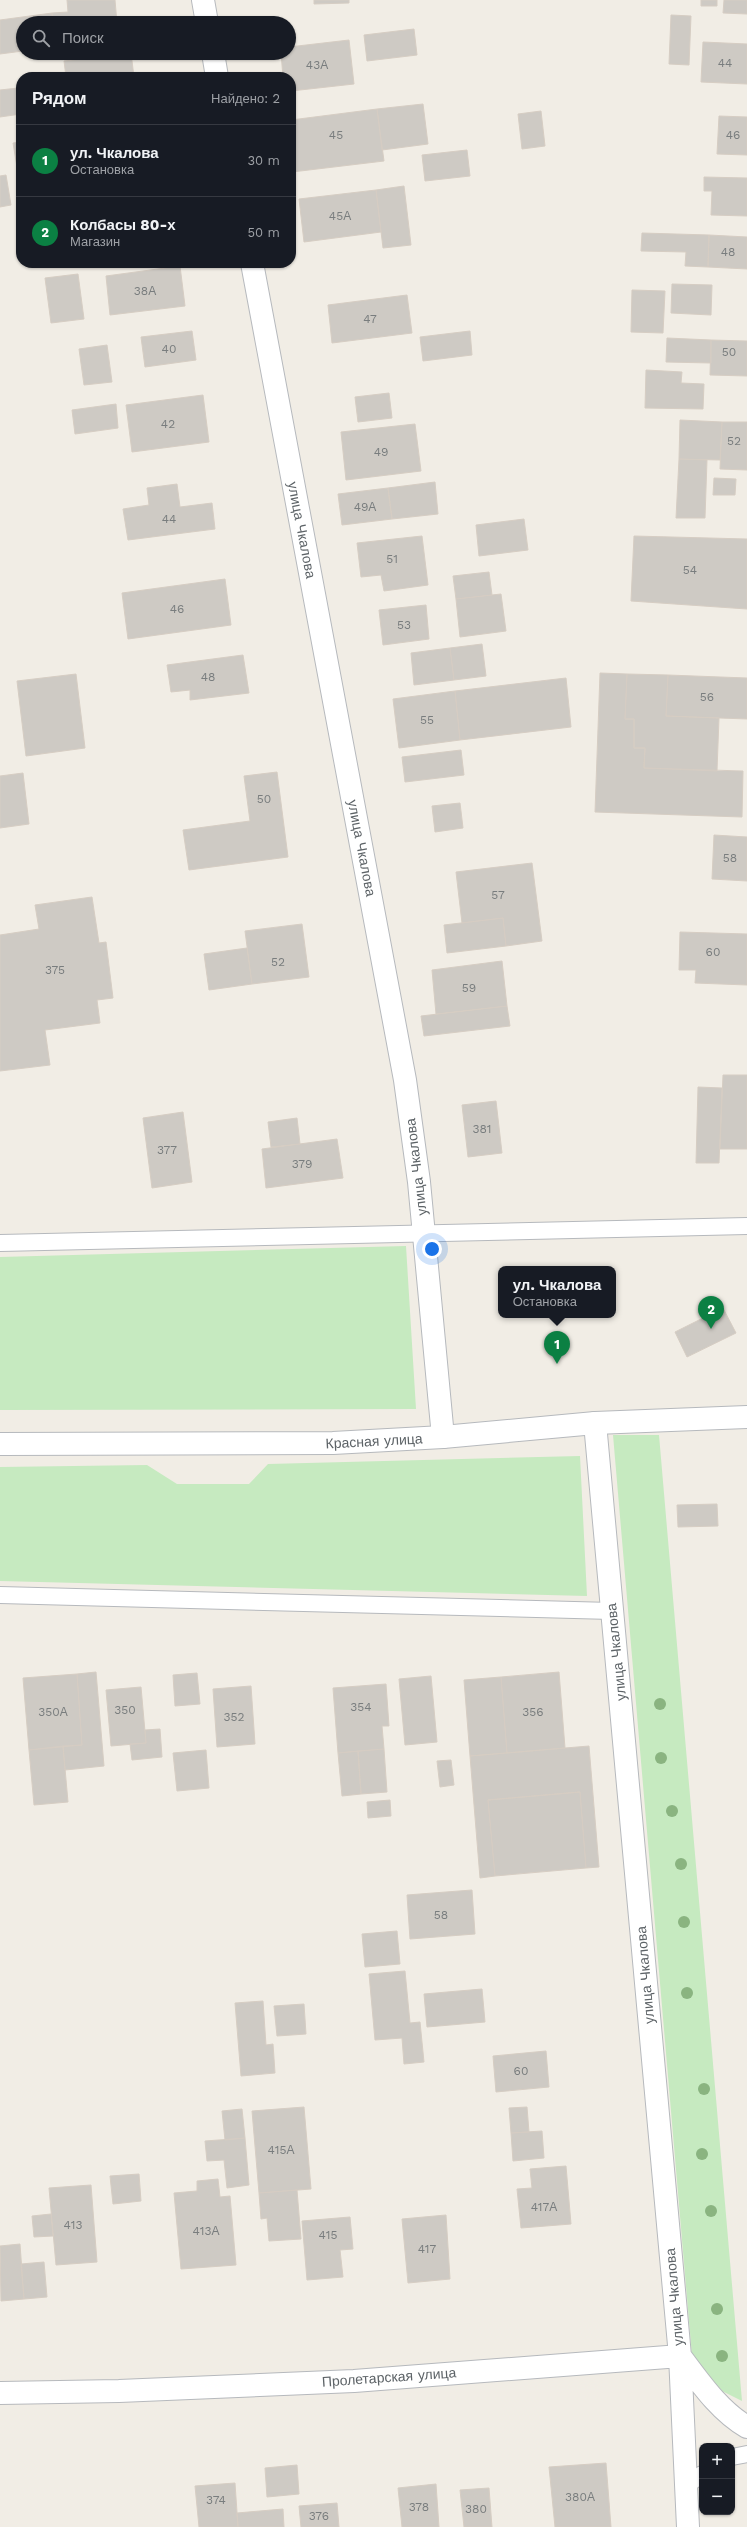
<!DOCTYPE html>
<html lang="ru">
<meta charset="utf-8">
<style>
body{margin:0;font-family:"Work Sans",sans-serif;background:#20242c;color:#f1f3f6}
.controls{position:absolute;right:12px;bottom:12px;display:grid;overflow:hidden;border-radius:8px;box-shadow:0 1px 3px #0004}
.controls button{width:36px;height:36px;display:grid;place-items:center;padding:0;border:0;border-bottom:1px solid #363941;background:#171b24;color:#f1f3f6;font:20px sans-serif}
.you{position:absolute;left:432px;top:1249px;width:14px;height:14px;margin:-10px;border:3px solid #fff;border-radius:50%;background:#1a73e8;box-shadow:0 0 0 6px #1a73e833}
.badge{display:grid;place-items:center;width:26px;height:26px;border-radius:50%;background:#0b8043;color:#fff;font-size:13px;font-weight:700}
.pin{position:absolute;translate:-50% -33px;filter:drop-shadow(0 1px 2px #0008)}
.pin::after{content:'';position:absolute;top:21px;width:14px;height:12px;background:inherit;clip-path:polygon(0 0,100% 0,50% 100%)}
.popup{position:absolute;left:498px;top:1266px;width:118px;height:52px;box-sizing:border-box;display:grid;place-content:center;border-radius:8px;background:#171b24;filter:drop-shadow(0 1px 3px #0005);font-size:13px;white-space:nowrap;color:#9ea1a6}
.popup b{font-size:15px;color:#f1f3f6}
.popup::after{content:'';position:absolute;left:50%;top:100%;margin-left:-8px;border:8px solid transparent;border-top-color:#171b24}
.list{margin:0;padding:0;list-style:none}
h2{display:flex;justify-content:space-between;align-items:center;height:52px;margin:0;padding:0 16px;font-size:17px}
h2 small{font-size:13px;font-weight:400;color:#9ea1a6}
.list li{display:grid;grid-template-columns:26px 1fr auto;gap:12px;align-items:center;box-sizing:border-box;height:72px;padding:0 16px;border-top:1px solid #363941}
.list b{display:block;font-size:15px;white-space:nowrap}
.list p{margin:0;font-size:13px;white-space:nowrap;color:#9ea1a6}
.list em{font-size:13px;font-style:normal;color:#9ea1a6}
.icon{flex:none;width:22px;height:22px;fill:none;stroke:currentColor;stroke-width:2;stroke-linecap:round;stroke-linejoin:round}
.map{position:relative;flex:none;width:747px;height:2527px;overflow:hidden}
.search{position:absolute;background:#171b24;box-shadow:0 1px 3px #0004;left:16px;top:16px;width:280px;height:44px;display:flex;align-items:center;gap:10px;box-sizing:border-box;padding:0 14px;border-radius:22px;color:#9ea1a6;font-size:15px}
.panel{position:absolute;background:#171b24;box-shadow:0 1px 3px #0004;left:16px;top:72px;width:280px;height:196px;border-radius:16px}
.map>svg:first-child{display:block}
.green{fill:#c6eac0}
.building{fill:#cecac4;stroke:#d6cdc3}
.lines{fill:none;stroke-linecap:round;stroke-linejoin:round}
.service-casing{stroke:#b6b9bd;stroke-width:18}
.minor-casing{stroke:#b6b9bd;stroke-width:24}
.tertiary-casing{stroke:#b6b9bd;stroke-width:24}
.service{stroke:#fff;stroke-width:16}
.minor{stroke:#fff;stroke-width:22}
.tertiary{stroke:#fff;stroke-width:22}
.tree{fill:#8ab480}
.labels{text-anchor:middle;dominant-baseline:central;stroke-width:4;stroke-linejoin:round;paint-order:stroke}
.number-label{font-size:12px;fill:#797d7e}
.street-label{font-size:14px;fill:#5d6367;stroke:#fff}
</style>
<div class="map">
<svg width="747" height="2527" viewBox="0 0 747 2527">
<rect width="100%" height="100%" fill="#f1ede5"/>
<path class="green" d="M 406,1246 L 416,1409 L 0,1410 L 0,1257 Z
M 613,1435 L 659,1435 L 742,2401 L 722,2391 L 692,2356 Z
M 580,1456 L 587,1596 L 0,1581 L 0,1467 L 147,1465 L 177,1484 L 249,1484 L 268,1464 Z"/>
<path class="building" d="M 67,0 L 115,0 L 117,23 L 53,23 L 52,13 L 68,12 Z
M 314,0 L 349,0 L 349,3 L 314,4 Z
M 701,0 L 717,0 L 717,6 L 701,6 Z
M 724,0 L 747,0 L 747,14 L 723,13 Z
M 52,13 L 53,23 L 23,23 L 23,51 L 0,54 L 0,20 Z
M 671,15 L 691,16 L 689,65 L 669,64 Z
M 414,29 L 417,55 L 367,61 L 364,35 Z
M 349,40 L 354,84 L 291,91 L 291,77 L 283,77 L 281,53 L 289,53 L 289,47 Z
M 703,42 L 747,44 L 747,84 L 701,82 Z
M 131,53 L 134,77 L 66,77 L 64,61 Z
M 18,88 L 21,114 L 0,117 L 0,90 Z
M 423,104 L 428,144 L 382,150 L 377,109 Z
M 377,109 L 384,161 L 292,172 L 291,120 Z
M 541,111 L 545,146 L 522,149 L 518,114 Z
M 719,116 L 747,117 L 747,155 L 717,154 Z
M 21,142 L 21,173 L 18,173 L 13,143 Z
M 467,150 L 470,176 L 425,181 L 422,155 Z
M 6,175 L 11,205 L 0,207 L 0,176 Z
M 704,177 L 747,178 L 747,216 L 711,215 L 712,191 L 704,191 Z
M 404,186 L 411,245 L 383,248 L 376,190 Z
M 376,190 L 381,232 L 304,242 L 299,199 Z
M 642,233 L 709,235 L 708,267 L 685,266 L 686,252 L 641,251 Z
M 709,235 L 747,237 L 747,269 L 708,267 Z
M 180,266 L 185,306 L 110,315 L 106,276 Z
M 78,274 L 84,319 L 51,323 L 45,278 Z
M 672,284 L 712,285 L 711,315 L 671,313 Z
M 632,290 L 665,291 L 663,333 L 631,332 Z
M 407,295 L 412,333 L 332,343 L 328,305 Z
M 192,331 L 196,360 L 145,367 L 141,337 Z
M 470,331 L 472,355 L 423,361 L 420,337 Z
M 667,338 L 711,340 L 711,363 L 666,362 Z
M 711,340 L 747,341 L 747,376 L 710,375 Z
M 107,345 L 112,382 L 84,385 L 79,349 Z
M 646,370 L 682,372 L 681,383 L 704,384 L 703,409 L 645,408 Z
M 389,393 L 392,418 L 358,422 L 355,397 Z
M 203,395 L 209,442 L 132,452 L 126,405 Z
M 116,404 L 118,428 L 75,434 L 72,410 Z
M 680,420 L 722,422 L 720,460 L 679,459 Z
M 722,422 L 747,422 L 747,470 L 720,469 Z
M 415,424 L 421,471 L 346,480 L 341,432 Z
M 679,459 L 707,460 L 705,518 L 676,518 Z
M 714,478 L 736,479 L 735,495 L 713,495 Z
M 435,482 L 438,514 L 392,519 L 388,488 Z
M 177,484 L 180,507 L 212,503 L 215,529 L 128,540 L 123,509 L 149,505 L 147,488 Z
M 388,488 L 392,519 L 342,525 L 338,494 Z
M 524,519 L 528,550 L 479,556 L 476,525 Z
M 422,536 L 428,585 L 384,591 L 381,575 L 361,577 L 357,543 Z
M 634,536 L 747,539 L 747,609 L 631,601 Z
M 489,572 L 492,595 L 456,599 L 453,576 Z
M 225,579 L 231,625 L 128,639 L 122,593 Z
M 501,594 L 506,631 L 460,637 L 456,599 Z
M 426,605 L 429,639 L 383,645 L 379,610 Z
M 482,644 L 486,676 L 454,680 L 450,648 Z
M 450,648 L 454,680 L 414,685 L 411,653 Z
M 243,655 L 249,693 L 190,700 L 190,690 L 171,692 L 167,665 Z
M 600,673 L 627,674 L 625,719 L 634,719 L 634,748 L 645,748 L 644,768 L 743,771 L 742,817 L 595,812 Z
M 76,674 L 85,748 L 26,756 L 17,681 Z
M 627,674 L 668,675 L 666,716 L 719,718 L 717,771 L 644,768 L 645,748 L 634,748 L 634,719 L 625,719 Z
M 668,675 L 747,678 L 747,719 L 666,716 Z
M 566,678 L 571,727 L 460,740 L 455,691 Z
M 455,691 L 460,740 L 399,748 L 393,699 Z
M 461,750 L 464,775 L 405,782 L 402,757 Z
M 277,772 L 288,857 L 189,870 L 183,830 L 250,821 L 244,776 Z
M 23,773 L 29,824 L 0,828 L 0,776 Z
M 460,803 L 463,828 L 435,832 L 432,806 Z
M 714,835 L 747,837 L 747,881 L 712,879 Z
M 532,863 L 542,941 L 506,946 L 503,918 L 462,923 L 456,872 Z
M 92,897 L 99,943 L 106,942 L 113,998 L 97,1000 L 100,1023 L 45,1030 L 50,1065 L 0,1071 L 0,935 L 39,929 L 35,905 Z
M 503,918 L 506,946 L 447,953 L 444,925 Z
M 302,924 L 309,977 L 252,984 L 245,931 Z
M 680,932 L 747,934 L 747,985 L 695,983 L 696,970 L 679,970 Z
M 247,948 L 252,984 L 209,990 L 204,954 Z
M 502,961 L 507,1006 L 436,1014 L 432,970 Z
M 507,1006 L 510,1026 L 424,1036 L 421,1016 Z
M 723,1075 L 747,1075 L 747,1149 L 720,1149 Z
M 698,1087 L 722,1088 L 719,1163 L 696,1163 Z
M 496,1101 L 502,1153 L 468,1157 L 462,1105 Z
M 183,1112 L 192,1182 L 152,1188 L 143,1118 Z
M 297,1118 L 300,1144 L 271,1147 L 268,1122 Z
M 337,1139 L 343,1178 L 266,1188 L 262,1149 Z
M 723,1308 L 736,1333 L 687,1357 L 675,1332 Z
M 717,1504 L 718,1526 L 678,1527 L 677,1505 Z
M 96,1672 L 104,1766 L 65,1770 L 63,1746 L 82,1745 L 77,1674 Z
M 559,1672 L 565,1748 L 507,1753 L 501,1677 Z
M 197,1673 L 200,1704 L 175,1706 L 173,1675 Z
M 77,1674 L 82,1745 L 29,1750 L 23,1678 Z
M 431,1676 L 437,1742 L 405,1745 L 399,1679 Z
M 501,1677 L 507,1753 L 470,1756 L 464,1680 Z
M 386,1684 L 389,1726 L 382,1726 L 384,1749 L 338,1753 L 333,1688 Z
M 251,1686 L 255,1744 L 217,1747 L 213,1689 Z
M 141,1687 L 146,1743 L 111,1746 L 106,1690 Z
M 160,1729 L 162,1757 L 132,1760 L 130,1744 L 146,1743 L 145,1730 Z
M 63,1746 L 68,1802 L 34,1805 L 29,1750 Z
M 589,1746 L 599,1867 L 586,1868 L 580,1792 L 488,1800 L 495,1876 L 480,1878 L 470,1756 Z
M 384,1749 L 387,1792 L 361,1794 L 358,1751 Z
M 206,1750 L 209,1788 L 177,1791 L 173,1753 Z
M 358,1751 L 361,1794 L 342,1796 L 338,1753 Z
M 451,1760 L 454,1785 L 440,1787 L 437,1761 Z
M 580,1792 L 586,1868 L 495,1876 L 488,1800 Z
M 390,1800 L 391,1816 L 368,1818 L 367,1802 Z
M 472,1890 L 475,1934 L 410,1939 L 407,1895 Z
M 397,1931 L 400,1964 L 365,1967 L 362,1934 Z
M 405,1971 L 410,2023 L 420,2022 L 424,2062 L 404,2064 L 402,2038 L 375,2040 L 369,1974 Z
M 482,1989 L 485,2022 L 427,2027 L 424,1994 Z
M 263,2001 L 266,2045 L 273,2044 L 275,2073 L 241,2076 L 235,2003 Z
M 304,2004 L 306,2034 L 277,2036 L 274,2006 Z
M 546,2051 L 549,2087 L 496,2092 L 493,2056 Z
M 304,2107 L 311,2189 L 259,2193 L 252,2111 Z
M 527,2107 L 529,2132 L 511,2133 L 509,2108 Z
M 242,2109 L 245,2138 L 225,2140 L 222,2111 Z
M 542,2131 L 544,2158 L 513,2161 L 511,2133 Z
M 245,2138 L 249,2185 L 227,2188 L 224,2160 L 207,2161 L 205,2141 Z
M 566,2166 L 571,2224 L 521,2228 L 517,2189 L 532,2188 L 530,2169 Z
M 139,2174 L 141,2201 L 113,2204 L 110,2176 Z
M 218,2179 L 220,2197 L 230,2196 L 236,2265 L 181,2269 L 174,2193 L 197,2191 L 197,2181 Z
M 91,2185 L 97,2262 L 56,2265 L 49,2188 Z
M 297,2190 L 301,2239 L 269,2241 L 267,2218 L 261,2219 L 259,2193 Z
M 51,2214 L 53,2236 L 34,2237 L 32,2216 Z
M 446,2215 L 450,2279 L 408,2283 L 402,2219 Z
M 350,2217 L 353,2249 L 340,2250 L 343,2277 L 307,2280 L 302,2221 Z
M 20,2244 L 24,2299 L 1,2301 L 0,2246 Z
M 44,2262 L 47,2297 L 24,2299 L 21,2264 Z
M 606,2463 L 611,2527 L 555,2527 L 549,2467 Z
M 297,2465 L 299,2494 L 267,2497 L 265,2468 Z
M 235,2483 L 238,2527 L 199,2527 L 195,2486 Z
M 436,2484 L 439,2527 L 402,2527 L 398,2488 Z
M 489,2488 L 492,2527 L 464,2527 L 460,2490 Z
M 337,2503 L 339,2527 L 301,2527 L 299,2506 Z
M 283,2509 L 284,2527 L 238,2527 L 237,2513 Z"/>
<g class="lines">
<defs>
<path id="service" d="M 0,1243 L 747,1226
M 0,1595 L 612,1611
M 732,2457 L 747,2454
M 686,2486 L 702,2474"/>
<path id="minor" d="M 203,0 L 207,23
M 213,53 L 217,77
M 252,263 L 405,1080 L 419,1182 L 443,1437
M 595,1423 L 680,2356 L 688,2527
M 0,2393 L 119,2391 L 354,2381 L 680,2356 C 699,2381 719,2411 747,2427"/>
<path id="tertiary" d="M 0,1444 L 333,1443 L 443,1437 L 595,1423 L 747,1417"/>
</defs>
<use href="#service" class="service-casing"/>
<use href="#minor" class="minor-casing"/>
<use href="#tertiary" class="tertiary-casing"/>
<use href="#service" class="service"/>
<use href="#minor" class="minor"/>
<use href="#tertiary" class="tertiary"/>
</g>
<g class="tree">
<circle cx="660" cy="1704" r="6"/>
<circle cx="661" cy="1758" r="6"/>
<circle cx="672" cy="1811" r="6"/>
<circle cx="681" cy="1864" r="6"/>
<circle cx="684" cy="1922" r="6"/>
<circle cx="687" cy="1993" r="6"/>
<circle cx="704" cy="2089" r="6"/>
<circle cx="702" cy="2154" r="6"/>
<circle cx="711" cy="2211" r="6"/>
<circle cx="717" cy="2309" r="6"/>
<circle cx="722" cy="2356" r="6"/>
</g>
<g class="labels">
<g class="number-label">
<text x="725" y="63">44</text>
<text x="317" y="65">43А</text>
<text x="336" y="135">45</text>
<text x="733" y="135">46</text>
<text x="340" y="216">45А</text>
<text x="728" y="252">48</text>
<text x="145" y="291">38А</text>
<text x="370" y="319">47</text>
<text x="169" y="349">40</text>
<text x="729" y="352">50</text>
<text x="168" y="424">42</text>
<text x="734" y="441">52</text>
<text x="381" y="452">49</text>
<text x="365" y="507">49А</text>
<text x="169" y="519">44</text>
<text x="392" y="559">51</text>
<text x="690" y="570">54</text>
<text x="177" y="609">46</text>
<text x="404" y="625">53</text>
<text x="208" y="677">48</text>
<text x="707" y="697">56</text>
<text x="427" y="720">55</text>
<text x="264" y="799">50</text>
<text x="730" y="858">58</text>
<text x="498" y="895">57</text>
<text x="713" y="952">60</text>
<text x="278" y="962">52</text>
<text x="55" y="970">375</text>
<text x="469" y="988">59</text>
<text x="482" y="1129">381</text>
<text x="167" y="1150">377</text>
<text x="302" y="1164">379</text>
<text x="361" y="1707">354</text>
<text x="125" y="1710">350</text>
<text x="53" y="1712">350А</text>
<text x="533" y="1712">356</text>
<text x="234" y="1717">352</text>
<text x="441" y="1915">58</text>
<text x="521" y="2071">60</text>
<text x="281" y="2150">415А</text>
<text x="544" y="2207">417А</text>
<text x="73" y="2225">413</text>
<text x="206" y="2231">413А</text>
<text x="328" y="2235">415</text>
<text x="427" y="2249">417</text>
<text x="580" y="2497">380А</text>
<text x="216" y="2500">374</text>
<text x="419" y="2507">378</text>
<text x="476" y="2509">380</text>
<text x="319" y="2516">376</text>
</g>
<g class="street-label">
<text transform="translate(302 530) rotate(79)">улица Чкалова</text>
<text transform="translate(362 848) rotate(79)">улица Чкалова</text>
<text transform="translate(416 1167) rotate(-97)">улица Чкалова</text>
<text transform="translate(374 1441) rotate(-3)">Красная улица</text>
<text transform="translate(616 1652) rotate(-96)">улица Чкалова</text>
<text transform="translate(645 1975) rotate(-95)">улица Чкалова</text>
<text transform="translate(674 2297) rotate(-95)">улица Чкалова</text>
<text transform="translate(389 2377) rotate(-4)">Пролетарская улица</text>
</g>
</g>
</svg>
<div class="controls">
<button>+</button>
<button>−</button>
</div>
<div class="you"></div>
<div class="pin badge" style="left:557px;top:1364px">1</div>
<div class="popup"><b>ул. Чкалова</b>Остановка</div>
<div class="pin badge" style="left:711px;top:1329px">2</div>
<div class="search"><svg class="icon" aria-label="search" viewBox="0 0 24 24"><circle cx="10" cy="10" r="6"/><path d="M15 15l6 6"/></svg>Поиск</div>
<section class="panel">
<h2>Рядом<small>Найдено: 2</small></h2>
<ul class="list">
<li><span class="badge">1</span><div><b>ул. Чкалова</b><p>Остановка</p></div><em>30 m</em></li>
<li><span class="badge">2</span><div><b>Колбасы 80-х</b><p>Магазин</p></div><em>50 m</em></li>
</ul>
</section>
</div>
